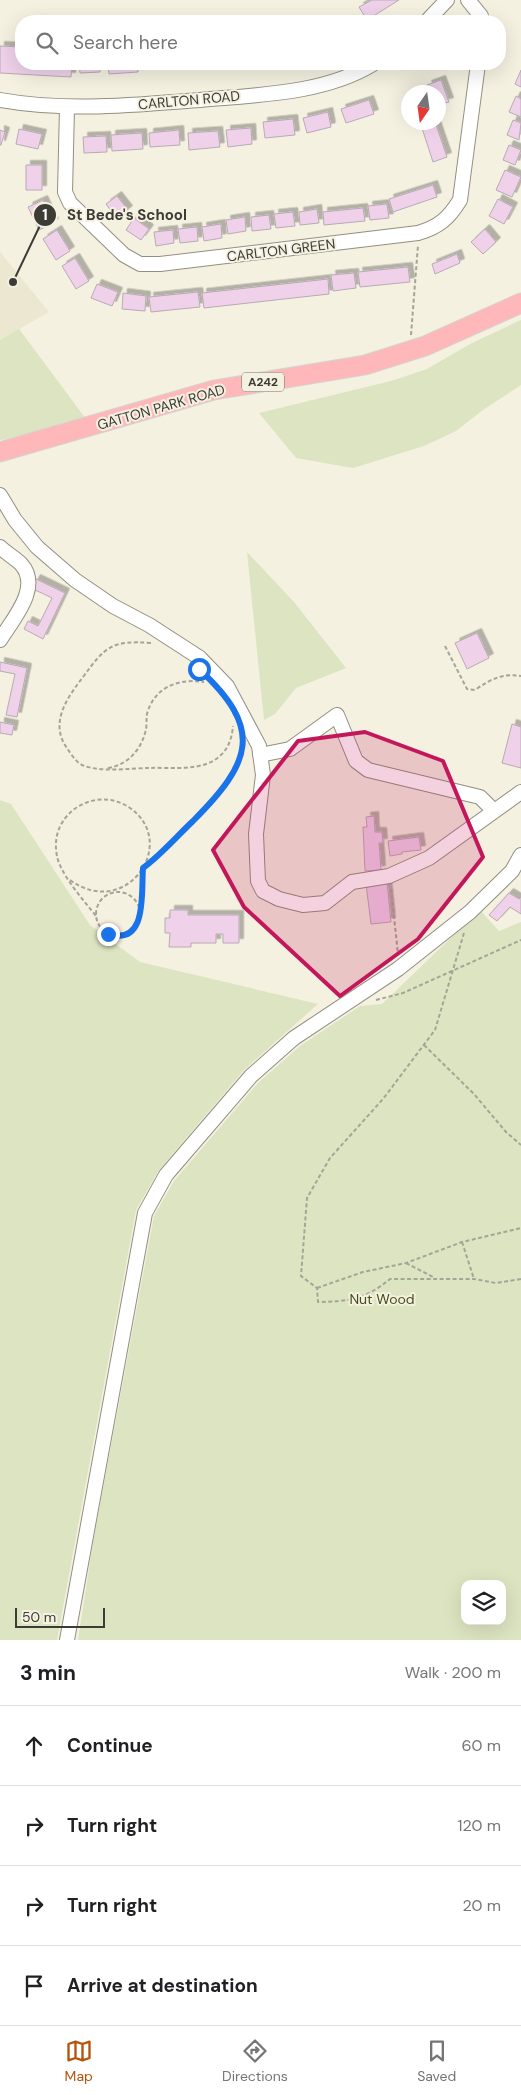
<!DOCTYPE html>
<meta charset="utf-8">
<style>
body{margin:0;font-family:"DM Sans",sans-serif;background:#f2f2f2;color:#202124}
.controls{position:absolute;right:15px;bottom:15px;display:grid;overflow:hidden;border-radius:10px;box-shadow:0 5px 20px #0002}
.controls button{width:45px;height:45px;display:grid;place-items:center;padding:0;border:0;border-bottom:1px solid #e0e0e0;background:#fff;color:#202124;font:25px sans-serif}
.compass{position:absolute;left:401px;top:85px;width:45px;height:45px;border-radius:50%;background:#fff;box-shadow:0 5px 20px #0002;rotate:193deg}
.scale{position:absolute;left:15px;bottom:12px;width:90px;box-sizing:border-box;padding-left:5px;border:2px solid #3c3b35;border-top:0;font-size:14px;line-height:18px;white-space:nowrap;color:#3c3b35;-webkit-text-stroke:4px #f4f1e1;paint-order:stroke}
.stop{position:absolute;width:15px;height:15px;margin:-11px;border:4px solid #1a73e8;border-radius:50%;background:#fff}
.stop.end{background:#1a73e8;border-color:#fff;box-shadow:0 1px 5px #0008}
.list{margin:0;padding:0;list-style:none}
h2{display:flex;justify-content:space-between;align-items:center;height:65px;margin:0;padding:0 20px;font-size:21px}
h2 small{font-size:16px;font-weight:400;color:#757577}
.list li{display:grid;grid-template-columns:32px 1fr auto;gap:15px;align-items:center;box-sizing:border-box;height:80px;padding:0 20px;border-top:1px solid #e0e0e0}
.list b{display:block;font-size:19px;white-space:nowrap}
.list em{font-size:16px;font-style:normal;color:#757577}
.icon{flex:none;width:28px;height:28px;fill:none;stroke:currentColor;stroke-width:2;stroke-linecap:round;stroke-linejoin:round}
.map{position:relative;flex:none;width:521px;height:1640px;overflow:hidden}
.search{position:absolute;background:#fff;box-shadow:0 5px 20px #0002;left:15px;right:15px;top:15px;height:55px;display:flex;align-items:center;gap:12px;box-sizing:border-box;padding:0 18px;border-radius:20px;color:#757577;font-size:19px}
.sheet{height:385px;background:#fff}
nav{display:flex;justify-content:space-around;align-items:center;box-sizing:border-box;height:70px;border-top:1px solid #e0e0e0;background:#fff;font-size:14px;color:#757577}
nav a{display:grid;justify-items:center;gap:2px}
nav .on{color:#b45309}
.map>svg:first-child{display:block}
.built{fill:#ece7d0}
.green{fill:#dde4c1;fill-rule:evenodd}
.building{fill:#efd1ea;stroke:#b8aab5;filter:url(#shadow)}
.lines{fill:none;stroke-linecap:round;stroke-linejoin:round}
.minor-casing{stroke:#928f81;stroke-width:16}
.major-casing{stroke:#d4d4d3;stroke-width:21}
.path{stroke:#a6a498;stroke-width:2;stroke-dasharray:4 2.5;stroke-linecap:butt}
.minor{stroke:#fff;stroke-width:14}
.major{stroke:#ffb8ba;stroke-width:19}
.route{stroke:#1a73e8;stroke-width:6}
.marked{fill:#c2185b;fill-opacity:0.2;stroke:#c2185b;stroke-width:4;stroke-linejoin:round}
.labels{text-anchor:middle;dominant-baseline:central;stroke-width:4;stroke-linejoin:round;paint-order:stroke}
.shield{fill:#f4f1e1;stroke:#737269;stroke-width:1}
.shield-label{font-size:12px;font-weight:bold;fill:#3c3b35}
.street-label{font-size:14px;fill:#3c3b35;stroke:#f4f1e1}
.park-label{font-size:14px;fill:#474f17;stroke:#f4f1e1}
.leader{fill:none;stroke:#3c3b35;stroke-width:2}
.callout-dot{fill:#3c3b35;stroke:#f4f1e1;stroke-width:2}
.mark-label{font-size:15px;text-anchor:middle;font-weight:bold;fill:#fff}
.callout-label{font-size:15px;text-anchor:middle;font-weight:bold;fill:#3c3b35;stroke:#f4f1e1;stroke-width:4;stroke-linejoin:round;paint-order:stroke}
</style>
<div class="map">
<svg width="521" height="1640" viewBox="0 0 521 1640">
<defs>
<filter id="shadow"><feDropShadow dx="4.5" dy="-4.5" stdDeviation="0" flood-color="#0004"/></filter>
</defs>
<rect width="100%" height="100%" fill="#f4f1e1"/>
<path class="built" d="M 0,252 L 49,312 L 0,340 Z"/>
<path class="green" d="M 521,320 L 521,385 L 483,410 L 456,431 L 424,446 L 353,468 L 296,458 L 259,413 L 391,381 L 427,369 L 470,344 Z
M 19,329 L 92,427 L 0,440 L 0,340 Z
M 247,552 L 294,602 L 346,668 L 296,688 L 275,714 L 264,720 Z
M 0,800 L 11,804 L 90,925 L 140,962 L 318,1004 L 244,1070 L 159,1170 L 136,1210 L 57,1640 L 0,1640 Z
M 480,910 L 499,931 L 521,922 L 521,1640 L 78,1640 L 93,1542 L 154,1216 L 174,1181 L 258,1083 L 300,1046 L 360,1006 L 382,1004 ZM 465,1584 L 502,1584 L 502,1621 L 465,1621 Z"/>
<path class="building" d="M 372,0 L 399,0 L 367,20 L 359,7 Z
M 0,46 L 21,47 L 21,64 L 72,64 L 71,77 L 0,73 Z
M 79,64 L 100,64 L 100,72 L 80,73 Z
M 108,64 L 138,64 L 138,72 L 109,74 Z
M 145,64 L 199,64 L 146,68 Z
M 521,70 L 521,87 L 515,84 Z
M 441,80 L 449,102 L 438,105 L 438,92 L 430,92 L 427,85 Z
M 516,96 L 521,99 L 521,117 L 509,112 Z
M 369,100 L 374,114 L 346,123 L 341,109 Z
M 328,112 L 331,127 L 307,133 L 303,118 Z
M 293,119 L 295,135 L 265,138 L 263,122 Z
M 513,120 L 521,123 L 519,140 L 507,135 Z
M 420,122 L 435,122 L 447,157 L 433,162 Z
M 251,128 L 252,144 L 228,147 L 226,130 Z
M 19,129 L 42,134 L 38,149 L 16,144 Z
M 0,130 L 5,132 L 1,145 L 0,145 Z
M 179,130 L 180,145 L 150,147 L 149,133 Z
M 218,131 L 220,147 L 189,150 L 188,133 Z
M 142,133 L 143,149 L 112,151 L 111,135 Z
M 106,136 L 107,152 L 84,153 L 83,137 Z
M 509,145 L 521,150 L 515,165 L 503,160 Z
M 26,165 L 42,165 L 42,190 L 26,190 Z
M 505,170 L 521,177 L 512,197 L 496,190 Z
M 433,185 L 437,197 L 393,212 L 389,199 Z
M 117,196 L 128,210 L 117,219 L 106,204 Z
M 498,199 L 513,207 L 504,224 L 489,216 Z
M 43,200 L 54,223 L 39,230 L 28,207 Z
M 387,204 L 389,218 L 370,220 L 368,206 Z
M 363,208 L 365,221 L 324,225 L 323,212 Z
M 317,209 L 319,223 L 300,225 L 299,212 Z
M 293,212 L 295,226 L 276,228 L 274,214 Z
M 269,215 L 271,229 L 252,231 L 251,217 Z
M 245,217 L 246,231 L 228,234 L 226,220 Z
M 134,218 L 149,229 L 141,240 L 126,230 Z
M 221,224 L 222,238 L 204,241 L 202,227 Z
M 197,227 L 198,241 L 180,243 L 178,229 Z
M 485,229 L 496,242 L 483,254 L 471,242 Z
M 57,230 L 70,251 L 56,260 L 43,239 Z
M 173,230 L 174,243 L 156,246 L 154,232 Z
M 457,254 L 460,263 L 435,274 L 432,264 Z
M 75,258 L 89,281 L 76,289 L 62,266 Z
M 408,267 L 410,282 L 360,287 L 358,272 Z
M 354,273 L 356,288 L 333,291 L 331,275 Z
M 328,279 L 329,294 L 204,308 L 202,293 Z
M 97,284 L 118,292 L 112,306 L 91,298 Z
M 198,292 L 200,307 L 151,312 L 149,297 Z
M 123,293 L 146,296 L 145,311 L 122,309 Z
M 36,579 L 65,593 L 43,639 L 24,629 L 28,621 L 38,626 L 52,598 L 31,588 Z
M 477,633 L 489,658 L 467,669 L 455,643 Z
M 0,662 L 27,668 L 17,717 L 6,715 L 15,674 L 0,671 Z
M 0,722 L 14,725 L 12,735 L 0,733 Z
M 512,724 L 521,727 L 521,768 L 502,763 Z
M 374,816 L 375,832 L 382,832 L 383,843 L 379,843 L 381,870 L 365,871 L 363,827 L 367,827 L 366,817 Z
M 419,837 L 421,850 L 402,852 L 402,854 L 390,856 L 388,841 Z
M 387,882 L 391,922 L 371,924 L 366,884 Z
M 509,893 L 519,899 L 521,897 L 521,914 L 510,907 L 497,921 L 489,915 Z
M 170,910 L 188,910 L 188,915 L 239,915 L 239,943 L 223,943 L 223,934 L 216,934 L 216,943 L 191,943 L 191,947 L 169,947 L 170,933 L 165,933 L 165,918 L 170,918 Z"/>
<g class="lines">
<defs>
<path id="minor" d="M 468,0 L 481,16 L 481,21
M 427,21 L 447,0
M 0,100 C 67,112 133,105 200,100 C 256,95 324,94 373,64
M 67,108 L 65,192 L 70,203 L 124,255 L 140,264 L 160,264 L 418,233 C 439,227 449,218 460,200 L 478,64
M 0,495 L 15,520 L 37,547 L 75,580 L 113,606 L 149,625 L 200,658 L 227,686 L 259,746 L 263,775 L 256,834 L 258,881 L 263,891 L 279,899 L 303,905 L 325,903 L 352,882 L 389,876 L 429,858 L 521,792
M 0,547 C 6,553 15,558 21,564 C 42,587 13,619 0,640
M 260,755 L 290,749 L 337,715 L 356,761 L 368,770 L 480,797 L 494,811
M 67,1640 L 145,1213 L 166,1175 L 251,1076 L 294,1038 L 398,969 L 470,912 L 512,871 L 521,855"/>
<path id="major" d="M 0,452 L 214,390 L 365,365 L 425,346 L 521,303"/>
</defs>
<use href="#minor" class="minor-casing"/>
<use href="#major" class="major-casing"/>
<path class="path" d="M 411,335 L 418,245
M 151,643 C 111,640 105,647 83,677 C 67,698 49,723 67,748 C 71,754 76,762 82,765 C 101,773 130,768 150,768 C 172,767 202,772 220,756 C 229,748 232,737 233,726
M 445,646 L 467,689 L 475,690 C 491,679 502,673 521,676
M 108,768 C 128,765 142,749 146,729 C 147,724 146,719 147,714 C 154,687 179,678 204,682
M 70,880 C 126,921 180,843 130,808 C 95,784 48,814 57,856 C 60,874 85,902 96,916
M 391,889 L 398,954
M96 914a22 22 0 1 1 44 0a22 22 0 1 1-44 0Z
M 140,907 L 143,868 C 168,850 212,805 230,779 C 237,769 243,755 242,743
M 464,933 L 435,1030 L 383,1099 L 330,1158 L 307,1198 L 301,1276 L 317,1288 L 318,1302 C 350,1301 364,1300 390,1279 L 474,1279 L 496,1283 L 521,1279
M 376,1000 L 403,993 L 521,940
M 424,1045 L 474,1094 L 506,1132 L 521,1145
M 462,1242 L 474,1279
M 406,1263 L 435,1278
M 317,1288 L 363,1272 L 406,1263 L 462,1242 L 521,1228"/>
<use href="#minor" class="minor"/>
<use href="#major" class="major"/>
</g>
<g class="lines">
<path class="route" d="M 108,934 C 148,946 141,893 143,868 C 161,855 177,836 193,821 C 252,762 264,729 199,669"/>
</g>
<path class="marked" d="M 365,732 L 443,761 L 483,857 L 418,939 L 340,996 L 244,907 L 213,850 L 298,741 Z"/>
<g class="labels">
<rect class="shield" x="242" y="372.5" width="42" height="19" rx="4"/>
<g class="shield-label">
<text x="263" y="382">A242</text>
</g>
<g class="street-label">
<text transform="translate(189 100) rotate(-5)">CARLTON ROAD</text>
<text transform="translate(281 250) rotate(-7)">CARLTON GREEN</text>
<text transform="translate(161 407) rotate(-16)">GATTON PARK ROAD</text>
</g>
<g class="park-label">
<text x="382" y="1299">Nut Wood</text>
</g>
</g>
<path class="leader" d="M13 282L45 215"/>
<g class="callout-dot">
<circle cx="13" cy="282" r="5"/>
<circle cx="45" cy="215" r="12"/>
</g>
<g class="mark-label">
<text x="45" y="220">1</text>
</g>
<g class="callout-label">
<text x="127" y="220">St Bede's School</text>
</g>
</svg>
<div class="controls">
<button><svg class="icon" aria-label="layers" viewBox="0 0 24 24"><path d="M12 4l9 5-9 5-9-5zM3 14l9 5 9-5"/></svg></button>
</div>
<svg class="compass" viewBox="-18 -18 36 36"><path d="M0-13l5 13h-10z" fill="#e53935"/><path d="M0 13l5-13h-10z" fill="#757577"/></svg>
<div class="scale">50 m</div>
<div class="stop" style="left:199px;top:669px"></div>
<div class="stop end" style="left:108px;top:934px"></div>
<div class="search"><svg class="icon" aria-label="search" viewBox="0 0 24 24"><circle cx="10" cy="10" r="6"/><path d="M15 15l6 6"/></svg>Search here</div>
</div>
<section class="sheet">
<h2>3 min<small>Walk · 200 m</small></h2>
<ul class="list">
<li><svg class="icon" aria-label="ahead" viewBox="0 0 24 24"><path d="M12 20V5M6 11l6-6 6 6"/></svg><div><b>Continue</b></div><em>60 m</em></li>
<li><svg class="icon" aria-label="right" viewBox="0 0 24 24"><path d="M7 20v-9h11M14 6l5 5-5 5"/></svg><div><b>Turn right</b></div><em>120 m</em></li>
<li><svg class="icon" aria-label="right" viewBox="0 0 24 24"><path d="M7 20v-9h11M14 6l5 5-5 5"/></svg><div><b>Turn right</b></div><em>20 m</em></li>
<li><svg class="icon" aria-label="arrive" viewBox="0 0 24 24"><path d="M6 21V4h12l-3 4 3 4H6"/></svg><div><b>Arrive at destination</b></div></li>
</ul>
</section>
<nav>
<a class="on"><svg class="icon" aria-label="map" viewBox="0 0 24 24"><path d="M3 6l6-2 6 2 6-2v14l-6 2-6-2-6 2zM9 4v14M15 6v14"/></svg>Map</a>
<a><svg class="icon" aria-label="directions" viewBox="0 0 24 24"><path d="M12 3l9 9-9 9-9-9zM9 14v-3h6M13 9l2 2-2 2"/></svg>Directions</a>
<a><svg class="icon" aria-label="saved" viewBox="0 0 24 24"><path d="M7 4h10v16l-5-4-5 4z"/></svg>Saved</a>
</nav>
